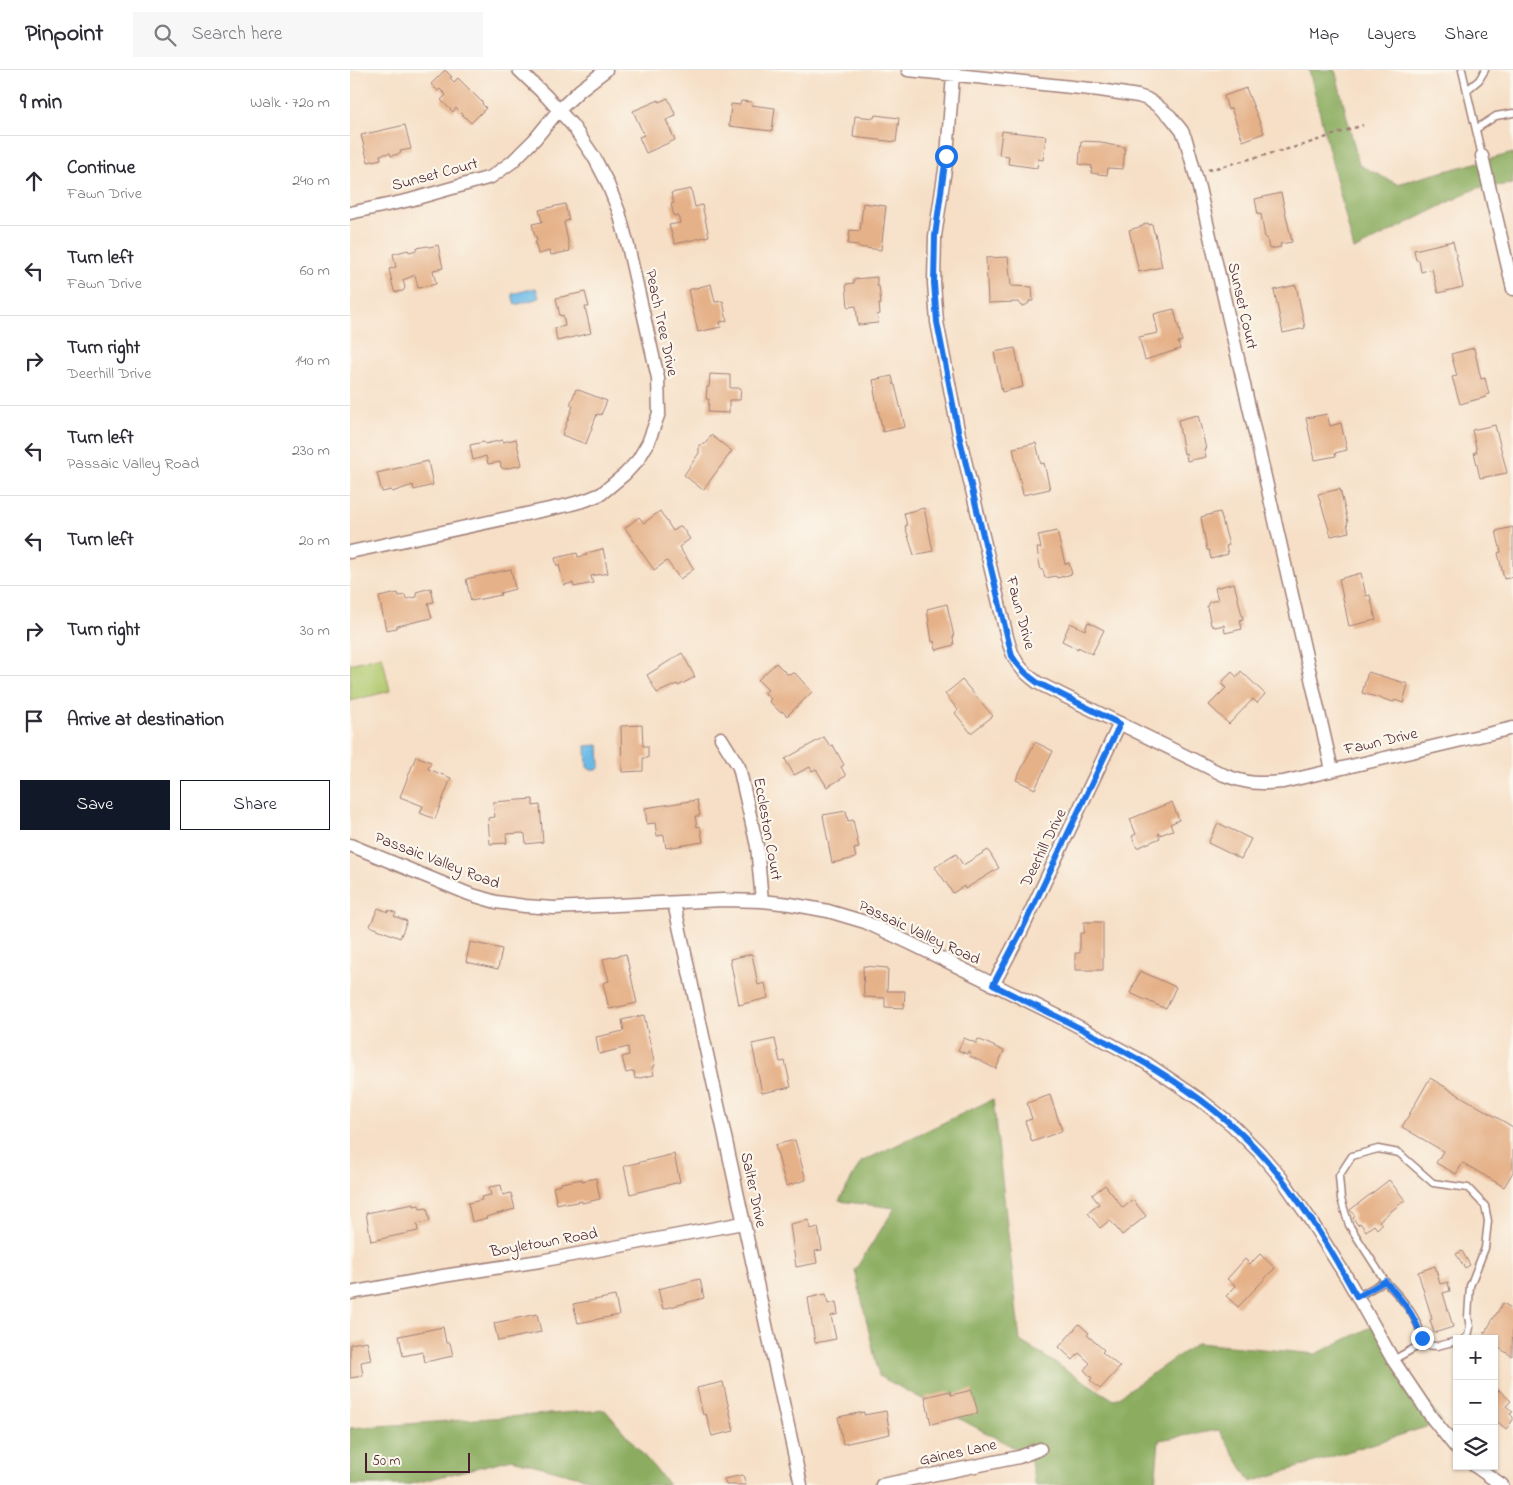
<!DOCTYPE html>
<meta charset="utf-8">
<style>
body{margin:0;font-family:"Indie Flower",sans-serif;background:#f7f7f7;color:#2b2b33}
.controls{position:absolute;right:15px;bottom:15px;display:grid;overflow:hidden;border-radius:0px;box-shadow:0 1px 4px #0004}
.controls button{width:45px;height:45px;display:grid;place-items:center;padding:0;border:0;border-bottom:1px solid #e1e1e2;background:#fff;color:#2b2b33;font:25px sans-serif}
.scale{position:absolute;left:15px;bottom:12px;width:105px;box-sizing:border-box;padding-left:5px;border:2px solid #4a1f2b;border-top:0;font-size:14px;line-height:18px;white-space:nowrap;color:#4a1f2b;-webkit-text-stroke:4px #fbf7ec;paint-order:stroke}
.stop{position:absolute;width:15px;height:15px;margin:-11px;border:4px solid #1a73e8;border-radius:50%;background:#fff}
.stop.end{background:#1a73e8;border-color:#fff;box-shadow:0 1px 5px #0008}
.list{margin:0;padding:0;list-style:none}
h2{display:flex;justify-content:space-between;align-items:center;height:65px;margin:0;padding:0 20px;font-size:21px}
h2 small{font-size:16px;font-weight:400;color:#7c7c81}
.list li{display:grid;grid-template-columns:32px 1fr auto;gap:15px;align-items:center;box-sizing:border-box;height:90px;padding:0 20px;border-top:1px solid #e1e1e2}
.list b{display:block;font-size:19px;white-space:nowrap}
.list p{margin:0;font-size:16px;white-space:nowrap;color:#7c7c81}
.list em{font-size:16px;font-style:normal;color:#7c7c81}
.actions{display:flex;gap:10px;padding:15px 20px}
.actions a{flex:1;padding:11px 0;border:1px solid #111827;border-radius:0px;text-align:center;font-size:18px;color:#111827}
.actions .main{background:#111827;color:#fff}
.icon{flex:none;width:28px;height:28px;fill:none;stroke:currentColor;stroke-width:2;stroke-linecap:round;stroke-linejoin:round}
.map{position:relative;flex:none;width:1163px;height:1415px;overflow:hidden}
header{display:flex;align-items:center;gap:30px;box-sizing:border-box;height:70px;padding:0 25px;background:#fff;border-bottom:1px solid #e1e1e2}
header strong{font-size:24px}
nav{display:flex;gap:28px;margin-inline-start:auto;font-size:18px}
.search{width:350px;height:45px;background:#f7f7f7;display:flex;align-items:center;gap:12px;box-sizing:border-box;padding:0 18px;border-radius:0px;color:#7c7c81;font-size:19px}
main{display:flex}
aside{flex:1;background:#fff}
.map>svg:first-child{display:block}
.green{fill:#b1c96e;stroke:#7e744c}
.forest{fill:#8cad61;stroke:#6b6646}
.water{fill:#6bbae6;stroke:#5a6c88}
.building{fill:#e5b188}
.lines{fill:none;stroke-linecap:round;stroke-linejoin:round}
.lane-casing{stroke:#a07f78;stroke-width:9}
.street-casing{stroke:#a07f78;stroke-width:15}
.path{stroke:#a07f78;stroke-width:2.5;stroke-dasharray:4 4;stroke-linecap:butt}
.lane{stroke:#fff;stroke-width:6}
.street{stroke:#fff;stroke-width:12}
.route{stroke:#1a73e8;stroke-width:6}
.labels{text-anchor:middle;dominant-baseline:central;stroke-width:4.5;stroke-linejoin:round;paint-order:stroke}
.street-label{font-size:16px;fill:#4a1f2b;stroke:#fbf7ec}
</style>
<header>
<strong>Pinpoint</strong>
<div class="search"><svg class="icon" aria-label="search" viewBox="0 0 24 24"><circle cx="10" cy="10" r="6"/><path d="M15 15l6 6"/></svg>Search here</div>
<nav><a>Map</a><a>Layers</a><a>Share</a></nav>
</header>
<main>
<aside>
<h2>9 min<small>Walk · 720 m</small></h2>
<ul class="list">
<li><svg class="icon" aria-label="ahead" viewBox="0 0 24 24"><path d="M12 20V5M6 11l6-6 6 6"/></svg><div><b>Continue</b><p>Fawn Drive</p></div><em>240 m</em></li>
<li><svg class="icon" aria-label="left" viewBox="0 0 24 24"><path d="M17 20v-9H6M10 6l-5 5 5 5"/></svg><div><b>Turn left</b><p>Fawn Drive</p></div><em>60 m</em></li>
<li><svg class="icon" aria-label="right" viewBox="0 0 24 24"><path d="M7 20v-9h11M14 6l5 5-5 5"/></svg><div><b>Turn right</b><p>Deerhill Drive</p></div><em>140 m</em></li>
<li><svg class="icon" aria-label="left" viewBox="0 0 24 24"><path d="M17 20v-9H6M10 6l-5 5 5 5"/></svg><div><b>Turn left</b><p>Passaic Valley Road</p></div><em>230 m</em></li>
<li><svg class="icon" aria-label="left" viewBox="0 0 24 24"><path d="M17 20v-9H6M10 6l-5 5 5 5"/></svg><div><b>Turn left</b></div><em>20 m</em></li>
<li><svg class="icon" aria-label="right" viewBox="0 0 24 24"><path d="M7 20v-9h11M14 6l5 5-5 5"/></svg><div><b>Turn right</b></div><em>30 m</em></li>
<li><svg class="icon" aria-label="arrive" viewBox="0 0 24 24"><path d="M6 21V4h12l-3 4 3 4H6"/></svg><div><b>Arrive at destination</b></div></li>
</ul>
<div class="actions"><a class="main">Save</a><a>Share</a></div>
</aside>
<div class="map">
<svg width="1163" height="1415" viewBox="0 0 1163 1415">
<rect width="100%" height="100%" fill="#fbf7ec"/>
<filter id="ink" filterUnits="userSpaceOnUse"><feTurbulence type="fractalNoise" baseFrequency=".02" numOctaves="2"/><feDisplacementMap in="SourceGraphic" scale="10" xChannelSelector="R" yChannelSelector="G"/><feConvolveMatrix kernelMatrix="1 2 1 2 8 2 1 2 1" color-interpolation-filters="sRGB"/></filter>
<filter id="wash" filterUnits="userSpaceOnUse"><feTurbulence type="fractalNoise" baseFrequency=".0096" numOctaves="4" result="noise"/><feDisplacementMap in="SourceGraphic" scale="20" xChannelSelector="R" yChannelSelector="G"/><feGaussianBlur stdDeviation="1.12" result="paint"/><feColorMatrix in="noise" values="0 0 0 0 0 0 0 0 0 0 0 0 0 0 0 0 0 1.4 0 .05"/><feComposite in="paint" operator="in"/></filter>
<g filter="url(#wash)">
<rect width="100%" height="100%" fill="#f6dfc6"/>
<path class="green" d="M 32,586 L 40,621 L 0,631 L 0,594 Z"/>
<path class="forest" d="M 959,0 L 985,0 L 1009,95 L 1047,114 L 1163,83 L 1163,114 L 1127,118 L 1004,180 Z
M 643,1029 L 670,1271 L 764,1330 L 847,1273 L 966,1284 L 1023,1256 L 1092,1352 L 901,1412 L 869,1360 L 809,1370 L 805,1415 L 685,1415 L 680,1386 L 529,1306 L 505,1200 L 545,1138 L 489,1131 L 511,1092 Z
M 255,1340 L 319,1415 L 260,1415 L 162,1389 L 57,1415 L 0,1415 L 0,1358 Z"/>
<path class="water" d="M 186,218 L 189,228 L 165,235 L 162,224 Z
M 249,675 L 250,697 L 247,700 L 241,700 L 237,697 L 236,676 Z"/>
<g id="blocks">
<path class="building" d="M 95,0 L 102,7 L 100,8 L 104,12 L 108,8 L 133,33 L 132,34 L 136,38 L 121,53 L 106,38 L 103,42 L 91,30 L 96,25 L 90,19 L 88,21 L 81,14 Z
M 896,18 L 914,63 L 893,71 L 881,38 L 878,40 L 874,26 Z
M 318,28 L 326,46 L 316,50 L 325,70 L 296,83 L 289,67 L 294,65 L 283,41 L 309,30 L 309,32 Z
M 391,31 L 402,32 L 401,35 L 425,38 L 422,61 L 379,56 L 381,34 L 390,35 Z
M 525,45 L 549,48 L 546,72 L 503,67 L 505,46 L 524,48 Z
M 55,55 L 61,79 L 50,81 L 51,83 L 41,86 L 40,83 L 30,85 L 31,89 L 18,92 L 11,65 Z
M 652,61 L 696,66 L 693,90 L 688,89 L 687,98 L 658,94 L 659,86 L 649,85 Z
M 731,71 L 752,72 L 752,73 L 761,75 L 775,77 L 773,99 L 758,98 L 757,105 L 741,103 L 742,96 L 729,94 Z
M 341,119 L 345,137 L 352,135 L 359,166 L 325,174 L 319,155 L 330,153 L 328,145 L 324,146 L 321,134 L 324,133 L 321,123 Z
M 931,123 L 942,172 L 930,174 L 931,177 L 919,179 L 917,168 L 915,168 L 911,144 L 908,145 L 905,129 Z
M 513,133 L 536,136 L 531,180 L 508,177 L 508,175 L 498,174 L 500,160 L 510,161 Z
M 215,134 L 219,150 L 214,152 L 220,181 L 201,185 L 200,181 L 188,184 L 185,172 L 187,171 L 186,166 L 185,167 L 182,154 L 192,152 L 189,140 Z
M 798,153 L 799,155 L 802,154 L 804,163 L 805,163 L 812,197 L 789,202 L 779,160 L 793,156 L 793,155 Z
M 1103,171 L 1113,217 L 1088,223 L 1082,199 L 1071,202 L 1069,190 L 1066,190 L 1064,180 Z
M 88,175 L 93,198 L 83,200 L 86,214 L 68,218 L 65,205 L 53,210 L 55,218 L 53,221 L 46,222 L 44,221 L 39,199 L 46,197 L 43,184 L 58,180 L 59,182 L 67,180 L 66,178 L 78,176 L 79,177 Z
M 658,187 L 661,216 L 682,217 L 683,231 L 679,231 L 679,233 L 676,235 L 671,236 L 668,232 L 638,233 L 636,188 Z
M 527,207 L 527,216 L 529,216 L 531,234 L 529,234 L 530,244 L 527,245 L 528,253 L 508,255 L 506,236 L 498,237 L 496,214 L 504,213 L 504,209 Z
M 361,214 L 365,232 L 373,231 L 377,251 L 370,252 L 371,257 L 348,262 L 338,220 Z
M 946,215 L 955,258 L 933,263 L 924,220 Z
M 235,222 L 239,237 L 235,237 L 241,263 L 207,271 L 205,258 L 215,256 L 213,245 L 210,246 L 206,228 Z
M 824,239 L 832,271 L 828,272 L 830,279 L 795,290 L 789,267 L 808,263 L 804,244 Z
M 665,278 L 673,317 L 652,322 L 644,282 Z
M 1124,278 L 1131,309 L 1135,308 L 1139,324 L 1136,325 L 1136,327 L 1110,334 L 1102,307 L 1107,306 L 1101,284 Z
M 360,304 L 380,305 L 380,318 L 391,318 L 390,330 L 379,330 L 379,343 L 358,342 L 359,329 L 356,329 L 357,317 L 359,317 Z
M 542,306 L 544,315 L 545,315 L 555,357 L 533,362 L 524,321 L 525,320 L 523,310 Z
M 226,319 L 257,331 L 251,345 L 247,344 L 236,374 L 212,365 L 223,336 L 220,335 Z
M 977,344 L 980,356 L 991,353 L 997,380 L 985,383 L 986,386 L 965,390 L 956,348 Z
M 848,345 L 856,379 L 854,379 L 856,387 L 837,391 L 836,383 L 834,384 L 828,350 Z
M 1145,355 L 1157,403 L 1130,408 L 1124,382 L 1127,382 L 1122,360 Z
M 361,365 L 382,381 L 353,420 L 334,405 L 349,383 L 349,375 L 355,374 Z
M 166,369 L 172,395 L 154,399 L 151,397 L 150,392 L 138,394 L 136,386 L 123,390 L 120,375 L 134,372 L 135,374 L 153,370 L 153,372 Z
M 686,373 L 691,394 L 694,393 L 700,419 L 673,425 L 663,378 Z
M 78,391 L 83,415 L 64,420 L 63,415 L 42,422 L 41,420 L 32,422 L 27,403 Z
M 990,419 L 998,452 L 997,453 L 999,462 L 981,466 L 968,424 Z
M 574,438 L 583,481 L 564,485 L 555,456 L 557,456 L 554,443 Z
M 310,441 L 323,461 L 331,456 L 340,469 L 329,477 L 344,499 L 330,509 L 317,491 L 304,500 L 275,458 L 289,447 L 294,453 Z
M 870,442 L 879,475 L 876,476 L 878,484 L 861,489 L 859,480 L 857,480 L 851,447 Z
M 1163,457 L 1163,507 L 1154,509 L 1148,483 L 1151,482 L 1146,461 Z
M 707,461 L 715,494 L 719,493 L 722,504 L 707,508 L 706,506 L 695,508 L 693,500 L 691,500 L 689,491 L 687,478 L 691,478 L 688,465 Z
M 253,479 L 258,503 L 241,506 L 243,513 L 224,517 L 223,513 L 214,515 L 209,495 L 207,496 L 205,488 L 227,483 L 228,487 L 237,485 L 236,483 Z
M 161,499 L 165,519 L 150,523 L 151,525 L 121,531 L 116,509 Z
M 1011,503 L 1016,526 L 1020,525 L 1026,550 L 999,556 L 989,509 Z
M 884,513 L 893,549 L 890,550 L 892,559 L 875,563 L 874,555 L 865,557 L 861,555 L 857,536 L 859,532 L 868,530 L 865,518 Z
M 81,518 L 84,532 L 78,533 L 82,548 L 47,556 L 47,558 L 36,560 L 29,527 L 48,523 L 49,526 L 55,525 L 56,529 L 67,527 L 66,522 Z
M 597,534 L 604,567 L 603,567 L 604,575 L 586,580 L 584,571 L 582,572 L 577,539 Z
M 738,552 L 754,560 L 742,584 L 728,577 L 728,579 L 712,571 L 720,553 L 735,560 Z
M 332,583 L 345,607 L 328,616 L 327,614 L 307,623 L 297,605 Z
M 426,593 L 437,604 L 445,603 L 462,622 L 437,646 L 432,641 L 430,642 L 419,631 L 421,629 L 414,623 L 418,620 L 408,610 Z
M 891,601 L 915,624 L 907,633 L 903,629 L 879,654 L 859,635 L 876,618 L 871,613 L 882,602 L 887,607 Z
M 1018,602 L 1058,614 L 1053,633 L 1045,630 L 1044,632 L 1012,623 Z
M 612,610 L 643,646 L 621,663 L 605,643 L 608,640 L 595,624 Z
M 292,655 L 293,676 L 298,676 L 298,688 L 293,688 L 293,701 L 272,702 L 271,656 Z
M 474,667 L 480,676 L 483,675 L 494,695 L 491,697 L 496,706 L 477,717 L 466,699 L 462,701 L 460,697 L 444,705 L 435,689 Z
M 685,672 L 703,681 L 685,719 L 666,710 Z
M 66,686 L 81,692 L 78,699 L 101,708 L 85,749 L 70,743 L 73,736 L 50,727 Z
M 183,729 L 183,736 L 190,735 L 193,772 L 176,774 L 175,764 L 172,763 L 156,764 L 157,773 L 140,774 L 138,748 L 145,747 L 143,732 Z
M 347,730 L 350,746 L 345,746 L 347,757 L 350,756 L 353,772 L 316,778 L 314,765 L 307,766 L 305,753 L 297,754 L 295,738 Z
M 822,732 L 829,750 L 820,754 L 823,760 L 810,765 L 810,763 L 808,764 L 810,768 L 787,778 L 782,766 L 786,764 L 780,749 Z
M 496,741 L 498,751 L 503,750 L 509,778 L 504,779 L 506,788 L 482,793 L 473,745 Z
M 868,753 L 901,769 L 891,789 L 858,773 Z
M 638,780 L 649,798 L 615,819 L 614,816 L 603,823 L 585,797 L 606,784 L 613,795 Z
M 28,838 L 38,842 L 39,840 L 46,843 L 44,846 L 57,851 L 50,868 L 20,856 Z
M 734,852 L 753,852 L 753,900 L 725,900 L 725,883 L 730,883 L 730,863 L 734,863 Z
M 120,872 L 152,879 L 148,899 L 116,892 Z
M 276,884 L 287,933 L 259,939 L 253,913 L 259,911 L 253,889 Z
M 402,884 L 408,915 L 415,913 L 418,928 L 389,935 L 380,889 Z
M 513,896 L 538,898 L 537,921 L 555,921 L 554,938 L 535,937 L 535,928 L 514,927 Z
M 790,901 L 826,917 L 816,939 L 780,923 Z
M 294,945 L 305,996 L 302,997 L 304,1005 L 285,1009 L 284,1001 L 276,1003 L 272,987 L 279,985 L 278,977 L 249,984 L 246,967 L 274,961 L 272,950 Z
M 614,968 L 626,973 L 628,969 L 654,981 L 646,999 L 620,986 L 621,983 L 618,981 L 617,984 L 608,980 Z
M 425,969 L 430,992 L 435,991 L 441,1017 L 412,1023 L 402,974 Z
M 1080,1008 L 1163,1057 L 1163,1102 L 1154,1117 L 1113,1093 L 1106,1104 L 1086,1093 L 1093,1081 L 1052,1057 Z
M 700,1025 L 712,1061 L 682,1072 L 675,1051 L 682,1049 L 677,1033 Z
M 445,1070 L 456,1110 L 436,1116 L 425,1075 Z
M 324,1084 L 330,1112 L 280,1124 L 274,1096 Z
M 246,1108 L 250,1129 L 232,1133 L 232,1131 L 216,1134 L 215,1132 L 207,1134 L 203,1117 L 211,1115 L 211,1113 L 232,1109 L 232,1111 Z
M 1039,1110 L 1055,1130 L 1029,1151 L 1032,1154 L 1027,1159 L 1024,1155 L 1016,1161 L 1010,1153 L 1008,1155 L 1003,1148 L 1005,1146 L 1000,1140 Z
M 151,1115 L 153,1125 L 161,1123 L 165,1139 L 136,1147 L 137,1148 L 122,1152 L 118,1133 L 132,1130 L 131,1127 L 141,1125 L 139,1117 Z
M 755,1115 L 773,1138 L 783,1130 L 796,1146 L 772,1165 L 760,1150 L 750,1158 L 738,1143 L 749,1134 L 742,1125 Z
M 64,1134 L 64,1136 L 69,1135 L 70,1139 L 77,1138 L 80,1151 L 67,1154 L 68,1161 L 21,1171 L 16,1143 Z
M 459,1150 L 460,1159 L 468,1157 L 472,1180 L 465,1181 L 467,1193 L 446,1197 L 440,1154 Z
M 1112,1181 L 1120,1195 L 1115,1198 L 1106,1184 Z
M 910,1184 L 925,1198 L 888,1237 L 876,1226 L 886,1216 L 877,1209 L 895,1189 L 900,1194 Z
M 1085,1196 L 1090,1214 L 1098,1212 L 1100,1221 L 1093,1223 L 1103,1257 L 1084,1263 L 1080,1250 L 1082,1249 L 1068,1202 Z
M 350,1209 L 354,1228 L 313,1239 L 308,1219 Z
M 476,1224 L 478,1234 L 486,1232 L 488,1244 L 481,1246 L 486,1269 L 465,1273 L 458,1228 Z
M 265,1226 L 269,1245 L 228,1253 L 223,1234 Z
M 1153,1233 L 1163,1239 L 1162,1286 L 1144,1275 L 1144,1269 L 1135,1269 L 1132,1267 Z
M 187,1244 L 191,1262 L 148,1271 L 144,1253 Z
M 729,1254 L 739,1263 L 737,1265 L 754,1280 L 752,1282 L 770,1297 L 750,1319 L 740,1310 L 742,1308 L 734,1300 L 740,1293 L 729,1283 L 723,1290 L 709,1277 Z
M 93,1257 L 96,1273 L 100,1273 L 103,1286 L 75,1292 L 73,1282 L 53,1286 L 49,1266 Z
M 17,1271 L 21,1290 L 11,1292 L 13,1306 L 0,1308 L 0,1274 Z
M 373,1312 L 384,1361 L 362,1366 L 356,1344 L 353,1345 L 347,1318 Z
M 622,1320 L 628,1343 L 581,1354 L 575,1327 L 600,1321 L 601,1325 Z
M 1149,1320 L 1161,1331 L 1156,1336 L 1163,1342 L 1160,1344 L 1163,1347 L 1163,1350 L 1156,1359 L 1144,1349 L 1144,1326 Z
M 536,1341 L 540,1364 L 493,1374 L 488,1347 L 514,1342 L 514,1345 Z
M 393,1405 L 396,1415 L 376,1415 L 374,1409 Z"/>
</g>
</g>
<g filter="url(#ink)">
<use href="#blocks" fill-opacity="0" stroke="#a07f78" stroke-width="1"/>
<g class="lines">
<defs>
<path id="lane" d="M 1112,0 L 1132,86
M 1117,20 L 1129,10 L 1135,0
M 1126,59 L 1146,46 L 1163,43
M 1035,1211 L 999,1155 L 991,1129 L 989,1106 L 1002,1086 L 1028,1079 L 1049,1083 L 1083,1113 L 1118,1118 L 1135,1136 L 1138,1151 L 1135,1178 L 1120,1216 L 1118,1247 L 1120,1257 L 1118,1266 L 1114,1269
M 1007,1227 L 1035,1211 C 1049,1226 1076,1253 1070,1275 L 1043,1290
M 1070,1275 L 1087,1276 L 1107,1271"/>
<path id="street" d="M 558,0 L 750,20 L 788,26 L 797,29 L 805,34 L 820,46 L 832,61 L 836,70 L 849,118 L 982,700
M 603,5 L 597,86 L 585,166 L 584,213 L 587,252 L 609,365 L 657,567 C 663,590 669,599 688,613 L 874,705 C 898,714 908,714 933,712 L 1163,658
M 1132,86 L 1163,219
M 0,143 L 60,130 L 141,107 L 162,92 L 185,69 L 208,41 L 230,20 L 256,0
M 0,482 L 218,435 L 236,430 L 251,424 L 275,404 L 288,390 L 298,373 L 309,343 L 308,308 L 278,176 L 269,142 L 257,112 L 244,87 L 222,55 L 196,26 L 169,0
M 371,668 L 389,697 L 407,776 L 412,831
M 0,775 L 119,824 L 146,832 L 175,836 L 204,838 L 373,830 L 412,831 L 440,834 L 478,841 L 515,852 L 562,874 L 718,951 L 796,993 L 852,1031 L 882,1055 L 909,1082 L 932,1109 L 959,1148 L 997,1208 L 1043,1290 L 1082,1348 L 1107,1379
M 324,833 L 451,1415
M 643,915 L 671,862 L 770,653
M 0,1223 L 93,1206 L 190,1191 L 393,1153
M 1125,1396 L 1152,1415
M 532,1415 L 669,1387 L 690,1379"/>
</defs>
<use href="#lane" class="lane-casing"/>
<use href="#street" class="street-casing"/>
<path class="path" d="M 858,100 L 953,75 L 1013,55"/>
<use href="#lane" class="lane"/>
<use href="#street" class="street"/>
</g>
</g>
<g class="lines" filter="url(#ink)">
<path class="route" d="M 596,86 L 585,166 L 584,213 L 587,252 L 609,365 L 662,586 C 669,597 678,606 688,613 L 770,654 L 671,862 L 643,915 C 736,962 838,1004 910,1083 C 949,1125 979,1177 1007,1227 L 1035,1211 C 1052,1230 1064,1243 1072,1268"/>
</g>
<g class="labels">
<g class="street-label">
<text transform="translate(85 105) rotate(-15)">Sunset Court</text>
<text transform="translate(892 236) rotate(77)">Sunset Court</text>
<text transform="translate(311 253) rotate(78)">Peach Tree Drive</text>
<text transform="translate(670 543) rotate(75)">Fawn Drive</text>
<text transform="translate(1031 672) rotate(-13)">Fawn Drive</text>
<text transform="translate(417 759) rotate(80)">Eccleston Court</text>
<text transform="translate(694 778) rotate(-64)">Deerhill Drive</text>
<text transform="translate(87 791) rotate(21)">Passaic Valley Road</text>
<text transform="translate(569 863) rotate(25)">Passaic Valley Road</text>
<text transform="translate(403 1120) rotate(78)">Salter Drive</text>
<text transform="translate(194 1173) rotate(-10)">Boyletown Road</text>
<text transform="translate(608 1383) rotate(-12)">Gaines Lane</text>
</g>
</g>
</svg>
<div class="controls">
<button>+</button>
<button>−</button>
<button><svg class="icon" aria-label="layers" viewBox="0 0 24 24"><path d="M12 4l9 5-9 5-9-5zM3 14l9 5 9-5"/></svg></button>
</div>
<div class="scale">50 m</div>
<div class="stop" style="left:596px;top:86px"></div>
<div class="stop end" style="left:1072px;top:1268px"></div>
</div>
</main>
